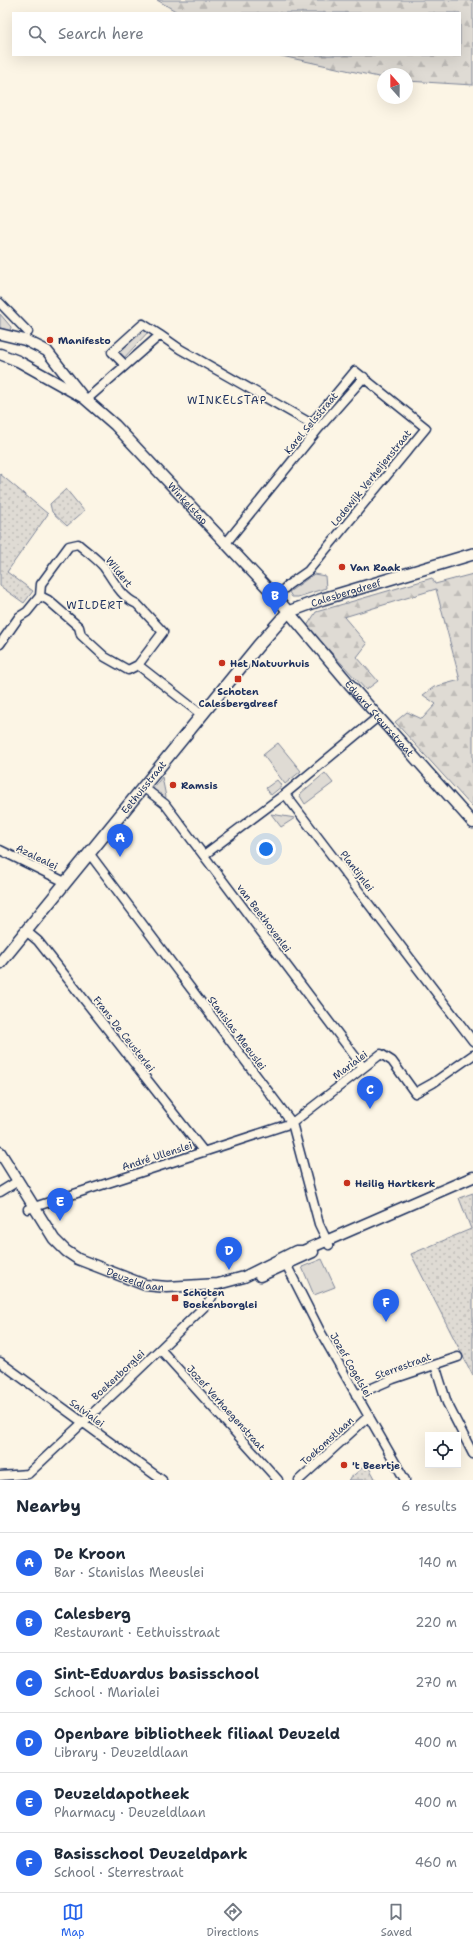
<!DOCTYPE html>
<meta charset="utf-8">
<style>
body{margin:0;font-family:"Shantell Sans",sans-serif;background:#f2f2f3;color:#1f2937}
.controls{position:absolute;right:12px;bottom:12px;display:grid;overflow:hidden;border-radius:0px;box-shadow:0 4px 16px #0002}
.controls button{width:36px;height:36px;display:grid;place-items:center;padding:0;border:0;border-bottom:1px solid #e0e1e3;background:#fff;color:#1f2937;font:20px sans-serif}
.compass{position:absolute;left:377px;top:68px;width:36px;height:36px;border-radius:50%;background:#fff;box-shadow:0 4px 16px #0002;rotate:339deg}
.you{position:absolute;left:266px;top:849px;width:14px;height:14px;margin:-10px;border:3px solid #fff;border-radius:50%;background:#1a73e8;box-shadow:0 0 0 6px #1a73e833}
.badge{display:grid;place-items:center;width:26px;height:26px;border-radius:50%;background:#2563eb;color:#fff;font-size:13px;font-weight:700}
.pin{position:absolute;translate:-50% -33px;filter:drop-shadow(0 1px 2px #0008)}
.pin::after{content:'';position:absolute;top:21px;width:14px;height:12px;background:inherit;clip-path:polygon(0 0,100% 0,50% 100%)}
.list{margin:0;padding:0;list-style:none}
h2{display:flex;justify-content:space-between;align-items:center;height:52px;margin:0;padding:0 16px;font-size:17px}
h2 small{font-size:13px;font-weight:400;color:#747a83}
.list li{display:grid;grid-template-columns:26px 1fr auto;gap:12px;align-items:center;box-sizing:border-box;height:60px;padding:0 16px;border-top:1px solid #e0e1e3}
.list b{display:block;font-size:15px;white-space:nowrap}
.list p{margin:0;font-size:13px;white-space:nowrap;color:#747a83}
.list em{font-size:13px;font-style:normal;color:#747a83}
.icon{flex:none;width:22px;height:22px;fill:none;stroke:currentColor;stroke-width:2;stroke-linecap:round;stroke-linejoin:round}
.map{position:relative;flex:none;width:473px;height:1480px;overflow:hidden}
.search{position:absolute;background:#fff;box-shadow:0 4px 16px #0002;left:12px;right:12px;top:12px;height:44px;display:flex;align-items:center;gap:10px;box-sizing:border-box;padding:0 14px;border-radius:0px;color:#747a83;font-size:15px}
.sheet{height:412px;background:#fff}
nav{display:flex;justify-content:space-around;align-items:center;box-sizing:border-box;height:56px;border-top:1px solid #e0e1e3;background:#fff;font-size:11px;color:#747a83}
nav a{display:grid;justify-items:center;gap:2px}
nav .on{color:#2563eb}
.map>svg:first-child{display:block}
.grass{fill:#dfdbd4;stroke:#7d8599}
.forest{fill:url(#forest-firs);stroke:#7d8599}
.park{fill:url(#park-dots);stroke:#7d8599}
.lines{fill:none;stroke-linecap:round;stroke-linejoin:round}
.minor-casing{stroke:#1b2f5e;stroke-width:11}
.tertiary-casing{stroke:#1b2f5e;stroke-width:13}
.secondary-casing{stroke:#1b2f5e;stroke-width:14}
.minor{stroke:#fcf5e5;stroke-width:8}
.tertiary{stroke:#fcf5e5;stroke-width:10}
.secondary{stroke:#fcf5e5;stroke-width:11}
.poi-dot{fill:#c8321e;stroke:#fcf5e5;stroke-width:1.5}
.labels{text-anchor:middle;dominant-baseline:central;stroke-width:3.5;stroke-linejoin:round;paint-order:stroke}
.poi-label{font-size:10px;font-weight:bold;fill:#1b2f5e;stroke:#fcf5e5;text-anchor:start}
.street-label{font-size:10px;fill:#1b2f5e;stroke:#fcf5e5}
.neighbourhood-label{font-size:11px;letter-spacing:1px;fill:#1b2f5e;stroke:#fcf5e5}
</style>
<div class="map">
<svg width="473" height="1480" viewBox="0 0 473 1480">
<defs>
<pattern id="forest-firs" width="22" height="20" patternUnits="userSpaceOnUse"><rect width="22" height="20" fill="#dfdbd4"/><path d="M5 1l3.5 6h-7zM16 11l3.5 6h-7z" fill="#bfbcb8"/></pattern>
<pattern id="park-dots" width="8" height="8" patternUnits="userSpaceOnUse"><rect width="8" height="8" fill="#dfdbd4"/><path d="M2 2h.1M6 6h.1" fill="none" stroke="#bfbcb8" stroke-width="1.8" stroke-linecap="round"/></pattern>
</defs>
<rect width="100%" height="100%" fill="#fcf5e5"/>
<filter id="ink" filterUnits="userSpaceOnUse"><feTurbulence type="fractalNoise" baseFrequency=".025" numOctaves="2"/><feDisplacementMap in="SourceGraphic" scale="8" xChannelSelector="R" yChannelSelector="G"/><feConvolveMatrix kernelMatrix="1 2 1 2 8 2 1 2 1" color-interpolation-filters="sRGB"/></filter>
<g filter="url(#ink)">
<path class="grass" d="M 0,314 L 11,327 L 10,331 L 0,328 Z
M 142,327 L 150,330 L 122,360 L 116,352 Z
M 314,574 L 325,576 L 326,588 L 298,597 L 292,597 L 289,592 Z
M 278,743 L 301,771 L 285,784 L 263,755 Z
M 325,773 L 333,783 L 305,804 L 300,796 L 301,793 Z
M 162,777 L 166,797 L 164,800 L 152,790 Z
M 277,780 L 282,786 L 271,795 L 266,788 Z
M 271,814 L 295,818 L 281,827 Z
M 322,1259 L 335,1287 L 314,1295 L 302,1267 Z"/>
<path class="forest" d="M 157,0 L 473,0 L 473,85 L 407,81 L 407,74 L 383,74 L 383,78 L 277,55 L 460,55 L 460,13 L 179,13 Z
M 473,574 L 473,808 L 395,722 L 407,712 L 422,719 L 436,704 L 423,695 L 434,687 L 460,680 L 436,589 L 344,617 L 367,644 L 357,657 L 378,681 L 366,690 L 307,626 L 316,612 L 432,578 L 435,584 Z"/>
<path class="park" d="M 0,474 L 48,514 L 7,572 L 33,591 L 24,603 L 0,586 Z
M 66,489 L 84,511 L 67,526 L 52,512 L 50,504 Z
M 473,1193 L 473,1376 L 411,1254 L 471,1229 L 459,1198 Z
M 367,1464 L 376,1480 L 348,1480 Z"/>
<g class="lines">
<defs>
<path id="minor" d="M 0,303 L 28,332
M 125,365 L 112,352 L 143,324 L 160,335
M 86,400 L 160,335 L 180,349 L 319,428
M 226,543 L 319,428 L 364,377
M 276,597 L 288,585 L 308,571 L 426,428 L 355,371 L 312,423
M 0,644 L 19,617 L 27,612 L 40,596
M 138,665 L 128,670 L 105,657 L 81,635 L 79,627 L 48,600 L 40,596 L 41,584 L 69,546 L 78,544 C 86,551 96,558 104,567 C 113,580 122,598 137,604 L 163,632 L 138,665 L 202,715
M 143,787 L 165,804 L 363,1067
M 285,794 L 379,716
M 0,850 L 65,882
M 89,853 L 292,1123 L 319,1224 L 329,1245
M 204,855 L 285,794 L 473,1041
M 26,931 L 38,941 L 204,1152
M 0,1192 L 18,1181
M 28,1209 L 292,1123 L 381,1054 L 392,1061 L 415,1093 L 433,1083 L 473,1055
M 284,1260 L 320,1331 L 405,1480
M 160,1349 L 278,1480
M 0,1362 L 162,1480
M 435,1365 L 447,1403 L 473,1454
M 356,1395 L 393,1379 L 458,1357
M 28,1474 L 127,1381 L 206,1305 L 212,1297 L 210,1285
M 0,1476 L 28,1474
M 299,1480 L 369,1416"/>
<g id="tertiary">
<path d="M 0,334 L 25,340 L 47,351 L 83,397"/>
<path id="s1" d="M 0,354 L 18,361 L 84,398 L 115,425 L 276,597 L 351,686 L 473,823"/>
<path id="s2" d="M 0,1152 L 54,1239 L 66,1251 L 78,1259 L 145,1285 L 167,1287 L 218,1284 L 244,1277 L 296,1251 L 303,1251 L 473,1177"/>
<path d="M 260,1276 L 313,1252"/>
</g>
<g id="secondary">
<path id="s3" d="M 0,963 L 258,646 L 288,612 L 323,599 L 473,554"/>
</g>
</defs>
<use href="#minor" class="minor-casing"/>
<use href="#tertiary" class="tertiary-casing"/>
<use href="#secondary" class="secondary-casing"/>
<use href="#minor" class="minor"/>
<use href="#tertiary" class="tertiary"/>
<use href="#secondary" class="secondary"/>
</g>
</g>
<g class="poi-dot">
<circle cx="50" cy="340" r="4"/>
<circle cx="342" cy="567" r="4"/>
<circle cx="222" cy="663" r="4"/>
<rect x="234" y="675" width="8" height="8" rx="2"/>
<circle cx="173" cy="785" r="4"/>
<circle cx="347" cy="1183" r="4"/>
<rect x="171" y="1294" width="8" height="8" rx="2"/>
<circle cx="344" cy="1465" r="4"/>
</g>
<g class="labels">
<g class="poi-label">
<text x="58" y="340">Manifesto</text>
<text x="350" y="567">Van Raak</text>
<text x="230" y="663">Het Natuurhuis</text>
<text x="238" y="691" text-anchor="middle">Schoten<tspan x="238" dy="12">Calesbergdreef</tspan></text>
<text x="181" y="785">Ramsis</text>
<text x="355" y="1183">Heilig Hartkerk</text>
<text x="183" y="1292">Schoten<tspan x="183" dy="12">Boekenborglei</tspan></text>
<text x="352" y="1465">'t Beertje</text>
</g>
<g class="street-label">
<text transform="translate(311 423) rotate(-50)">Karel Selsstraat</text>
<text transform="translate(371 478) rotate(-51)">Lodewijk Verheijenstraat</text>
<text stroke="none"><textPath href="#s1" startOffset="243">Winkelstap</textPath></text>
<text transform="translate(119 572) rotate(51)">Wildert</text>
<text stroke="none"><textPath href="#s3" startOffset="515">Calesbergdreef</textPath></text>
<text stroke="none"><textPath href="#s1" startOffset="531">Eduard Steursstraat</textPath></text>
<text stroke="none"><textPath href="#s3" startOffset="227">Eethuisstraat</textPath></text>
<text transform="translate(37 857) rotate(26)">Azalealei</text>
<text transform="translate(357 871) rotate(53)">Plantijnlei</text>
<text transform="translate(264 918) rotate(53)">van Beethovenlei</text>
<text transform="translate(237 1033) rotate(53)">Stanislas Meeuslei</text>
<text transform="translate(124 1034) rotate(52)">Frans De Ceusterlei</text>
<text transform="translate(350 1065) rotate(-37)">Marialei</text>
<text transform="translate(157 1156) rotate(-18)">André Ullenslei</text>
<text stroke="none"><textPath href="#s2" startOffset="195">Deuzeldlaan</textPath></text>
<text transform="translate(351 1365) rotate(60)">Jozef Cogelslei</text>
<text transform="translate(403 1366) rotate(-20)">Sterrestraat</text>
<text transform="translate(118 1375) rotate(-43)">Boekenborglei</text>
<text transform="translate(226 1408) rotate(48)">Jozef Verhaegenstraat</text>
<text transform="translate(87 1413) rotate(36)">Salvialei</text>
<text transform="translate(327 1441) rotate(-42)">Toekomstlaan</text>
</g>
<g class="neighbourhood-label">
<text x="227" y="400">WINKELSTAP</text>
<text x="95" y="605">WILDERT</text>
</g>
</g>
</svg>
<div class="controls">
<button><svg class="icon" aria-label="locate" viewBox="0 0 24 24"><circle cx="12" cy="12" r="6"/><path d="M12 2v4M12 18v4M2 12h4M18 12h4"/></svg></button>
</div>
<svg class="compass" viewBox="-18 -18 36 36"><path d="M0-13l5 13h-10z" fill="#e53935"/><path d="M0 13l5-13h-10z" fill="#747a83"/></svg>
<div class="you"></div>
<div class="pin badge" style="left:120px;top:857px">A</div>
<div class="pin badge" style="left:275px;top:615px">B</div>
<div class="pin badge" style="left:370px;top:1109px">C</div>
<div class="pin badge" style="left:229px;top:1270px">D</div>
<div class="pin badge" style="left:60px;top:1221px">E</div>
<div class="pin badge" style="left:386px;top:1322px">F</div>
<div class="search"><svg class="icon" aria-label="search" viewBox="0 0 24 24"><circle cx="10" cy="10" r="6"/><path d="M15 15l6 6"/></svg>Search here</div>
</div>
<section class="sheet">
<h2>Nearby<small>6 results</small></h2>
<ul class="list">
<li><span class="badge">A</span><div><b>De Kroon</b><p>Bar · Stanislas Meeuslei</p></div><em>140 m</em></li>
<li><span class="badge">B</span><div><b>Calesberg</b><p>Restaurant · Eethuisstraat</p></div><em>220 m</em></li>
<li><span class="badge">C</span><div><b>Sint-Eduardus basisschool</b><p>School · Marialei</p></div><em>270 m</em></li>
<li><span class="badge">D</span><div><b>Openbare bibliotheek filiaal Deuzeld</b><p>Library · Deuzeldlaan</p></div><em>400 m</em></li>
<li><span class="badge">E</span><div><b>Deuzeldapotheek</b><p>Pharmacy · Deuzeldlaan</p></div><em>400 m</em></li>
<li><span class="badge">F</span><div><b>Basisschool Deuzeldpark</b><p>School · Sterrestraat</p></div><em>460 m</em></li>
</ul>
</section>
<nav>
<a class="on"><svg class="icon" aria-label="map" viewBox="0 0 24 24"><path d="M3 6l6-2 6 2 6-2v14l-6 2-6-2-6 2zM9 4v14M15 6v14"/></svg>Map</a>
<a><svg class="icon" aria-label="directions" viewBox="0 0 24 24"><path d="M12 3l9 9-9 9-9-9zM9 14v-3h6M13 9l2 2-2 2"/></svg>Directions</a>
<a><svg class="icon" aria-label="saved" viewBox="0 0 24 24"><path d="M7 4h10v16l-5-4-5 4z"/></svg>Saved</a>
</nav>
